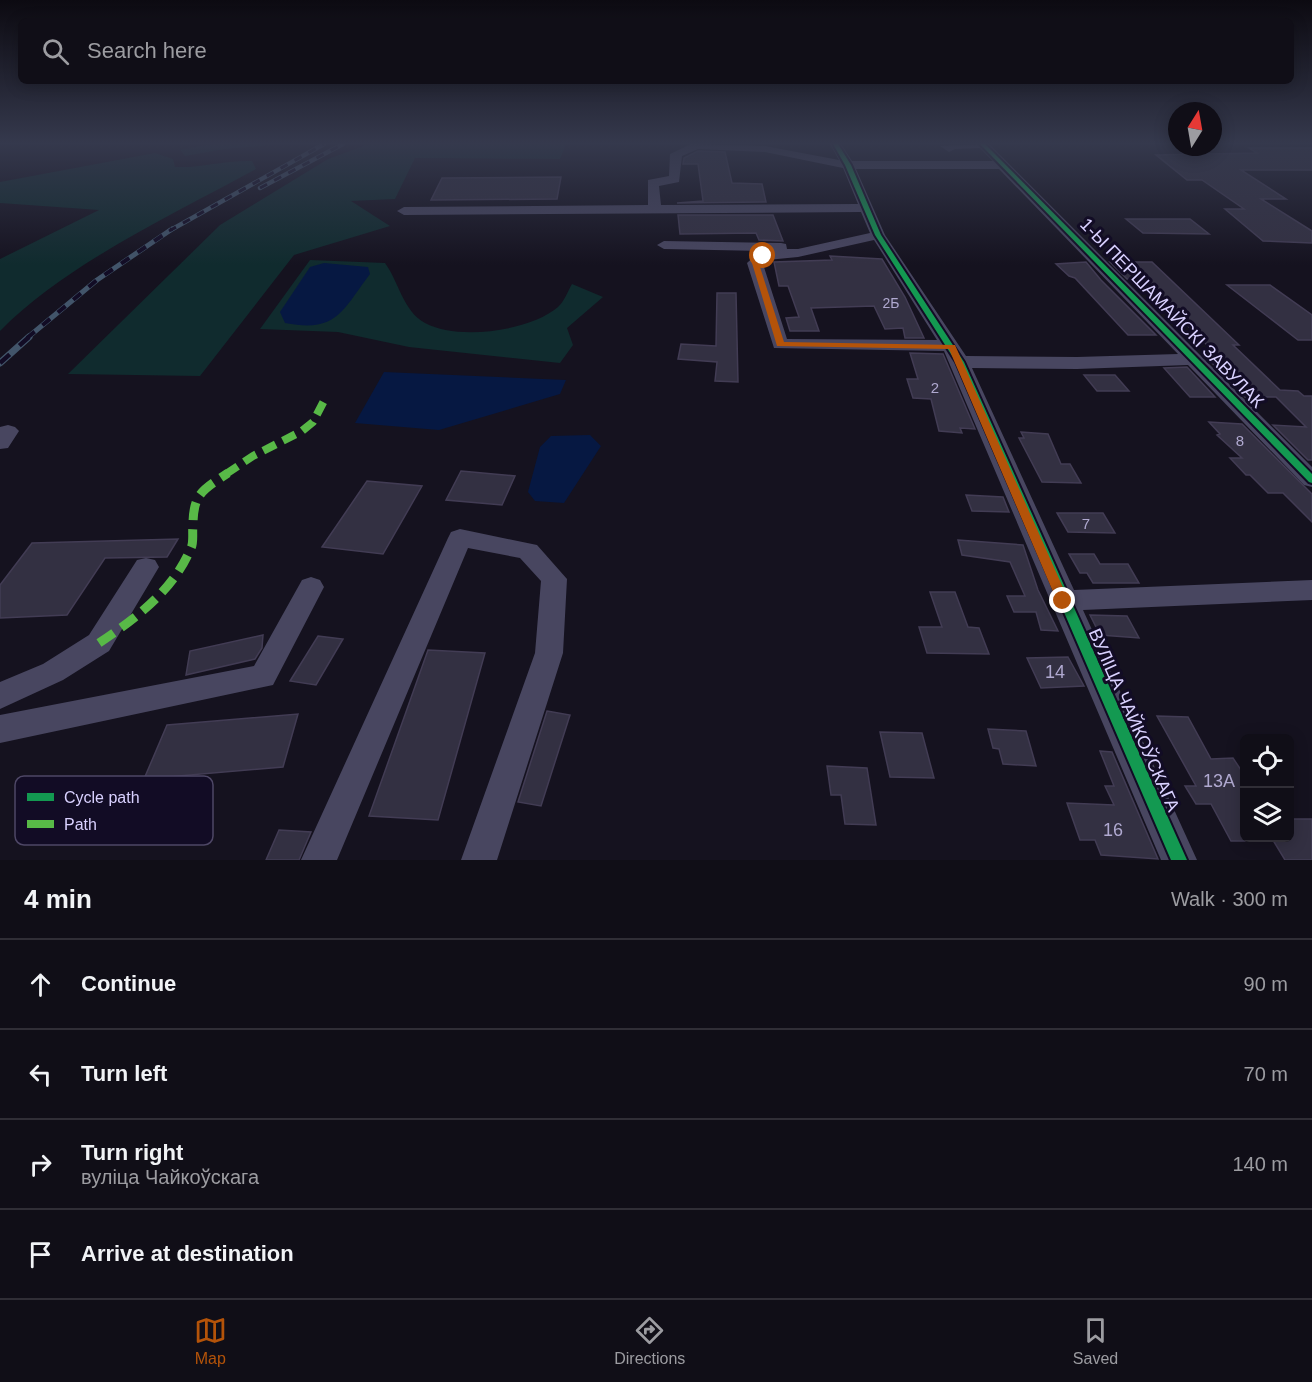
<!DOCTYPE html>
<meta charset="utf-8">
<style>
body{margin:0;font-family:Helvetica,sans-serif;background:#1e1c24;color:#f1f3f6}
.controls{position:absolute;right:18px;bottom:18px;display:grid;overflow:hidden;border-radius:9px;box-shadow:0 3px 15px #0003}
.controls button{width:54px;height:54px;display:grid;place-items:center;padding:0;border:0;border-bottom:2px solid #302e36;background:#100e17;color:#f1f3f6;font:30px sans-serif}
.compass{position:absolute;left:1168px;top:102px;width:54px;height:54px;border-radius:50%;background:#100e17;box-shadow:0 3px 15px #0003;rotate:11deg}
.stop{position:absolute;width:18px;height:18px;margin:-14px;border:4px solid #b45309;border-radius:50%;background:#fff}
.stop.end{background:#b45309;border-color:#fff;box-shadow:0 2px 6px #0008}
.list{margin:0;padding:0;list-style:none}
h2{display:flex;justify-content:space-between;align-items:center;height:78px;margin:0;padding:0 24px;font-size:26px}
h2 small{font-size:20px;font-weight:400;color:#9c9ca1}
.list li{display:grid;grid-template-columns:39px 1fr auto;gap:18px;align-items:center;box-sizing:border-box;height:90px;padding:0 24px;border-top:2px solid #302e36}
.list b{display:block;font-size:22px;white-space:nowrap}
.list p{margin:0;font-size:20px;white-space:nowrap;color:#9c9ca1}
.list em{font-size:20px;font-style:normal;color:#9c9ca1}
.icon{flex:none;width:33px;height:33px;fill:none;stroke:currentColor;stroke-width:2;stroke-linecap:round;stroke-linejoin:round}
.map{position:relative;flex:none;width:1312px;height:860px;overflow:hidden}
.search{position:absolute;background:#100e17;box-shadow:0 3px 15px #0003;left:18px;right:18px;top:18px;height:66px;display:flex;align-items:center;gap:15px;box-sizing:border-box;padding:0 21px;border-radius:9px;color:#9c9ca1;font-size:22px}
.sheet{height:438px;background:#100e17}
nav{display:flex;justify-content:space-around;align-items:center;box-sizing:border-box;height:84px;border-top:2px solid #302e36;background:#100e17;font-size:16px;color:#9c9ca1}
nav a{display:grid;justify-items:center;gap:3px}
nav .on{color:#b45309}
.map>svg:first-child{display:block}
.green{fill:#102b2e}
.water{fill:#061842}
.building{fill:#333042;stroke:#423c54;stroke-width:1.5}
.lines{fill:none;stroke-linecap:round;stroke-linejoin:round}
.minor{fill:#484660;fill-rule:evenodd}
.rail-far2-casing{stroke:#42556a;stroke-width:4.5}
.rail-far1-casing{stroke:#42556a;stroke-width:5}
.rail-casing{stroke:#42556a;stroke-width:7}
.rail-far2{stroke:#120c25;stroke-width:3;stroke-dasharray:8;stroke-linecap:butt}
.rail-far1{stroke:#120c25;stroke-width:4;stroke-dasharray:10;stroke-linecap:butt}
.rail{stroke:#120c25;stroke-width:4.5;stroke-dasharray:13;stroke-linecap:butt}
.quiet-far1{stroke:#58b947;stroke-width:8;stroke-dasharray:14 8;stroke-linecap:butt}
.quiet{stroke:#58b947;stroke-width:9;stroke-dasharray:18 9;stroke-linecap:butt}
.cycleway-casing{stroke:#120c25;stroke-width:4}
.cycleway{fill:#139951;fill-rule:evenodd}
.route{fill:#b45309}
.labels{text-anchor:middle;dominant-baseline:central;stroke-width:6;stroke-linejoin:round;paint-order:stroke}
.far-number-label{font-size:14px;fill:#b0a9d0}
.number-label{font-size:15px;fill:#b0a9d0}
.street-label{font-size:18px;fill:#d9d1ff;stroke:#120c25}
.near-number-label{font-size:18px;fill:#b0a9d0}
.key{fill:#120c25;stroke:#4e4766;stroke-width:1.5}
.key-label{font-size:16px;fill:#d9d1ff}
</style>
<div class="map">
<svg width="1312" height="860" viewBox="0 0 1312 860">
<rect width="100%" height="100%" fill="#15121f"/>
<path class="green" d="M 211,144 L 282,144 L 225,149 L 185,156 L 180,150 Z
M 369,144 L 566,144 L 560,159 L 415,158 L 395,199 L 351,201 L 390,226 L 294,255 L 200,376 L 68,374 L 220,225 L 328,159 Z
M 155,153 L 173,159 L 175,167 C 201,168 225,160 252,161 L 256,169 C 174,214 64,265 0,331 L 0,259 L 99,210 L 0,203 L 0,182 Z
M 310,260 L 385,263 C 399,282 403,311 425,323 C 458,341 530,331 558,307 C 564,302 568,291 572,284 L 603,297 L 567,328 L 573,345 L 560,363 L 409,347 L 338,332 L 260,329 Z"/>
<path class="water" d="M 324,263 L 368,267 L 370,274 C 342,311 337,333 285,323 L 280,312 L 310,267 Z
M 384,372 L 566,380 L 560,394 L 439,430 L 355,423 Z
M 590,435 L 601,446 L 564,503 L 535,501 L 528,492 L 540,447 L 551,436 Z"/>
<path class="building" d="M 1249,148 L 1312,148 L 1312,170 L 1241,170 L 1286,199 L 1261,199 L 1312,231 L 1312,243 L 1263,241 L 1225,209 L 1244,209 L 1202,180 L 1187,180 L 1156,155 L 1257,153 Z
M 698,151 L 725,152 L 732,183 L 762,184 L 766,202 L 677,203 L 703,201 L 698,164 L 683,164 L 684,158 Z
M 561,177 L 557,199 L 431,200 L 442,178 Z
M 678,215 L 773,215 L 783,241 L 759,240 L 756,233 L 680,234 Z
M 1126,219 L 1190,219 L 1209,234 L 1143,233 Z
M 830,256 L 882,259 L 905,297 L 924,338 L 905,338 L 903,328 L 885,329 L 874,306 L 811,308 L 819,331 L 790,331 L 786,318 L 799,317 L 788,286 L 779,286 L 774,262 L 832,260 Z
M 1086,262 L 1101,280 L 1156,335 L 1128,335 L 1075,278 L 1069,276 L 1056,264 Z
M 1110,262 L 1152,262 L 1239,345 L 1233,345 L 1280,390 L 1298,391 L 1304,396 L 1312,396 L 1312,460 L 1308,460 L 1273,425 L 1306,427 L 1276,397 L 1245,397 L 1213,364 L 1219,364 L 1213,358 L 1216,354 L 1140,278 L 1127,279 Z
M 1227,285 L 1270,285 L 1312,315 L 1312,340 L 1298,340 Z
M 717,293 L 736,293 L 738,382 L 715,381 L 717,362 L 678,359 L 681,344 L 716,346 Z
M 910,353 L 943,354 L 975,429 L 960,428 L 962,433 L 939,431 L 931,399 L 913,398 L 907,379 L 918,379 Z
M 1187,367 L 1215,397 L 1190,397 L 1164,368 Z
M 1084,375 L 1115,375 L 1129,391 L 1097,391 Z
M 1209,422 L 1242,424 L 1312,494 L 1312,522 L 1283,493 L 1268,493 L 1250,475 L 1246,475 L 1230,458 L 1242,458 L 1217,435 L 1220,434 Z
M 1021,432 L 1048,434 L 1061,464 L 1070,464 L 1081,483 L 1042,482 L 1019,438 L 1024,438 Z
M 461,471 L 515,476 L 502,505 L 446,500 Z
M 367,481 L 422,486 L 383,554 L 322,547 Z
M 966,495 L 1003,497 L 1009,512 L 972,511 Z
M 1057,513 L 1103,513 L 1115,533 L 1068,532 Z
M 178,539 L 167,557 L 105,558 L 67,615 L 0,618 L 0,585 L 32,543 Z
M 958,540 L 1023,545 L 1038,590 L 1058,631 L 1041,630 L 1036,612 L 1014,612 L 1007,596 L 1025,596 L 1010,562 L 962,555 Z
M 1069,554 L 1094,554 L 1100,564 L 1128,564 L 1139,583 L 1093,583 L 1087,573 L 1080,573 Z
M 930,592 L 955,592 L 968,627 L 979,628 L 989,654 L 927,653 L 919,627 L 942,627 Z
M 1090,615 L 1127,616 L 1139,638 L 1100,635 Z
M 263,635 L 262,648 L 255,659 L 186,675 L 190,651 Z
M 318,636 L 343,639 L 316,685 L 290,681 Z
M 428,650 L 485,653 L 438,820 L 369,816 Z
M 1068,657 L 1084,686 L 1041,688 L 1027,658 Z
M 547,711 L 570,715 L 541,806 L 518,802 Z
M 298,714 L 283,767 L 144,779 L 167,725 Z
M 1157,716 L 1188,717 L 1211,759 L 1233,758 L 1245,776 L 1245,841 L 1231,841 L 1211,804 L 1196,804 L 1185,786 L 1196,786 Z
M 988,729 L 1026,731 L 1036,766 L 1003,764 L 999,749 L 993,748 Z
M 880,732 L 922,733 L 934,778 L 890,777 Z
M 1100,751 L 1112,752 L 1158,859 L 1101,855 L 1095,840 L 1080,840 L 1067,803 L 1114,805 L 1105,786 L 1114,786 Z
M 827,766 L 867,768 L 876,825 L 845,824 L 841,795 L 831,795 Z
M 1290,819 L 1312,819 L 1312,860 L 1285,860 L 1271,837 L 1290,837 Z
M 279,830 L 311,832 L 299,860 L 266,860 Z"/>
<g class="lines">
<path class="minor" d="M 691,144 L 765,146 L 839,160 L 830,144 L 841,144 L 852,161 L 993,161 L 980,148 L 955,149 L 949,152 L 940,146 L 989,144 L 1312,467 L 1312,487 L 1304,485 L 1188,365 L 1077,369 L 972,368 L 1074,590 L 1312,580 L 1312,600 L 1083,610 L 1197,860 L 1161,860 L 944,351 L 774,348 L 747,263 L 758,253 L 767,251 L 664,249 L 657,245 L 664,241 L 781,243 L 786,244 L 787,249 L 798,249 L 870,233 L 861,212 L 404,215 L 397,211 L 404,207 L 648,205 L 648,180 L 669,176 L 670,154 ZM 698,149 L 765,152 L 843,168 L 858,204 L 661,205 L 659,186 L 679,182 L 682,156 ZM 856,169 L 999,169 L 1178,354 L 1077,357 L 966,356 L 885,235 ZM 874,240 L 937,340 L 787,339 L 763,264 L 767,260 L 798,257 Z
M 8,425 L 15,427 L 19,431 L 8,448 L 0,449 L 0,427 Z
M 460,529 L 537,545 L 567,579 L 563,653 L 497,860 L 461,860 L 535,653 L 541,581 L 520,558 L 468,548 L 337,860 L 301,860 L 448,538 L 451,532 Z
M 146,558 L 155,560 L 159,567 L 109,651 L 63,680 L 0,709 L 0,682 L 43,664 L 89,635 L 137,560 Z
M 311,577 L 320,580 L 324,587 L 273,685 L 0,743 L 0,715 L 254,666 L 302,580 Z"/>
<defs>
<path id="rail-far2" d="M 260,188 L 343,144
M 169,231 L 324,144"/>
<path id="rail-far1" d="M 27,338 L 97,280 L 172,229"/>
<path id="rail" d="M 0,363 L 29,337"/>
</defs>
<use href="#rail-far2" class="rail-far2-casing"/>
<use href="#rail-far1" class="rail-far1-casing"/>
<use href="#rail" class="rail-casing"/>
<use href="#rail-far2" class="rail-far2"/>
<use href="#rail-far1" class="rail-far1"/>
<use href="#rail" class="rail"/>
<path class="quiet-far1" d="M 226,474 L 253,456 L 302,431 L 313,422 L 325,399"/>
<path class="quiet" d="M 99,643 C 136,618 173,591 191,548 C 194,542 192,533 193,526 C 193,493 203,490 228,473"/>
<defs>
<path id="cycleway" d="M 833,144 L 838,144 L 851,165 L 881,235 L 964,362 L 1187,860 L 1171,860 L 956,362 L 875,235 L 845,165 Z
M 980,144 L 985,144 L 1312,474 L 1312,483 L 1309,482 Z"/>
</defs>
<use href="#cycleway" class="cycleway-casing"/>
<use href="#cycleway" class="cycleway"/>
</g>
<linearGradient id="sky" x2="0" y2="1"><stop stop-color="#0c0a11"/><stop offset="0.54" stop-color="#35394d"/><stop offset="1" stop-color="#35394d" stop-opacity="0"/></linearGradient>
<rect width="1312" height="265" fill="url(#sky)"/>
<path class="route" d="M 760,255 L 766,256 L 759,264 L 784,342 L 955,345 L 1069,601 L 1068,605 L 1059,605 L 1057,601 L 949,349 L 777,346 L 752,263 Z"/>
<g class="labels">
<g class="far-number-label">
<text x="891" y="303">2Б</text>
</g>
<g class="number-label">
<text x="935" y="387">2</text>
<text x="1240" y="440">8</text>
<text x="1086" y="523">7</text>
</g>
<g class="street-label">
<text transform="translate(1172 313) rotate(46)">1-Ы ПЕРШАМАЙСКІ ЗАВУЛАК</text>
<text transform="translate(1134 720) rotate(66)">ВУЛІЦА ЧАЙКОЎСКАГА</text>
</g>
<g class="near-number-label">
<text x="1055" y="672">14</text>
<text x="1219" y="781">13А</text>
<text x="1113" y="830">16</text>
</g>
</g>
<rect x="15" y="776" width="198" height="69" rx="9" class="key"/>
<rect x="27" y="793" width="27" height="8" fill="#139951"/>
<rect x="27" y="820" width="27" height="8" fill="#58b947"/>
<g class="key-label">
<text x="64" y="803">Cycle path</text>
<text x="64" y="830">Path</text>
</g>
</svg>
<div class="controls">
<button><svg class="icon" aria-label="locate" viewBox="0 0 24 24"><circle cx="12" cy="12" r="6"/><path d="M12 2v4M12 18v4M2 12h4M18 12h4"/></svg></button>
<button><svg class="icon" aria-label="layers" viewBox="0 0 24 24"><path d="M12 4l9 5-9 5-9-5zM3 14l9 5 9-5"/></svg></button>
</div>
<svg class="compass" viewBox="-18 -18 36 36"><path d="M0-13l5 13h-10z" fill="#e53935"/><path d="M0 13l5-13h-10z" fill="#9c9ca1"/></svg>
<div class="stop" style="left:763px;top:256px"></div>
<div class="stop end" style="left:1063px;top:601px"></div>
<div class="search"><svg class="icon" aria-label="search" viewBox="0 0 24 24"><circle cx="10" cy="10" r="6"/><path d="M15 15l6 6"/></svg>Search here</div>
</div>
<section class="sheet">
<h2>4 min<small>Walk · 300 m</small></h2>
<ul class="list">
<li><svg class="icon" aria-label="ahead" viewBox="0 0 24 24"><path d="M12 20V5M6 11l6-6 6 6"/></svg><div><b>Continue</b></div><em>90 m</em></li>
<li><svg class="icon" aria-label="left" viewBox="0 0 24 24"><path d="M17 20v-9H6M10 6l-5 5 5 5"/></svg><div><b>Turn left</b></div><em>70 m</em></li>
<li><svg class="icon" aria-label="right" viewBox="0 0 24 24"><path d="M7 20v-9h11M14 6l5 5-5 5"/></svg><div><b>Turn right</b><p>вуліца Чайкоўскага</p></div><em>140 m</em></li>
<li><svg class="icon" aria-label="arrive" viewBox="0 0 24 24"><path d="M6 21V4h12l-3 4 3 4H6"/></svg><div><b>Arrive at destination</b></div></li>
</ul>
</section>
<nav>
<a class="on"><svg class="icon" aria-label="map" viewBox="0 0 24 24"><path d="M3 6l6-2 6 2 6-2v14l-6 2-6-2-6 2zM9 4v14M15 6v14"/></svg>Map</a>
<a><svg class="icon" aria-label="directions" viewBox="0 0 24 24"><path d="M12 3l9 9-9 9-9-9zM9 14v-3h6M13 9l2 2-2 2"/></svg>Directions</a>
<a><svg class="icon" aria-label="saved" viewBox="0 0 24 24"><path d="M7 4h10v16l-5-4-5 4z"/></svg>Saved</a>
</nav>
